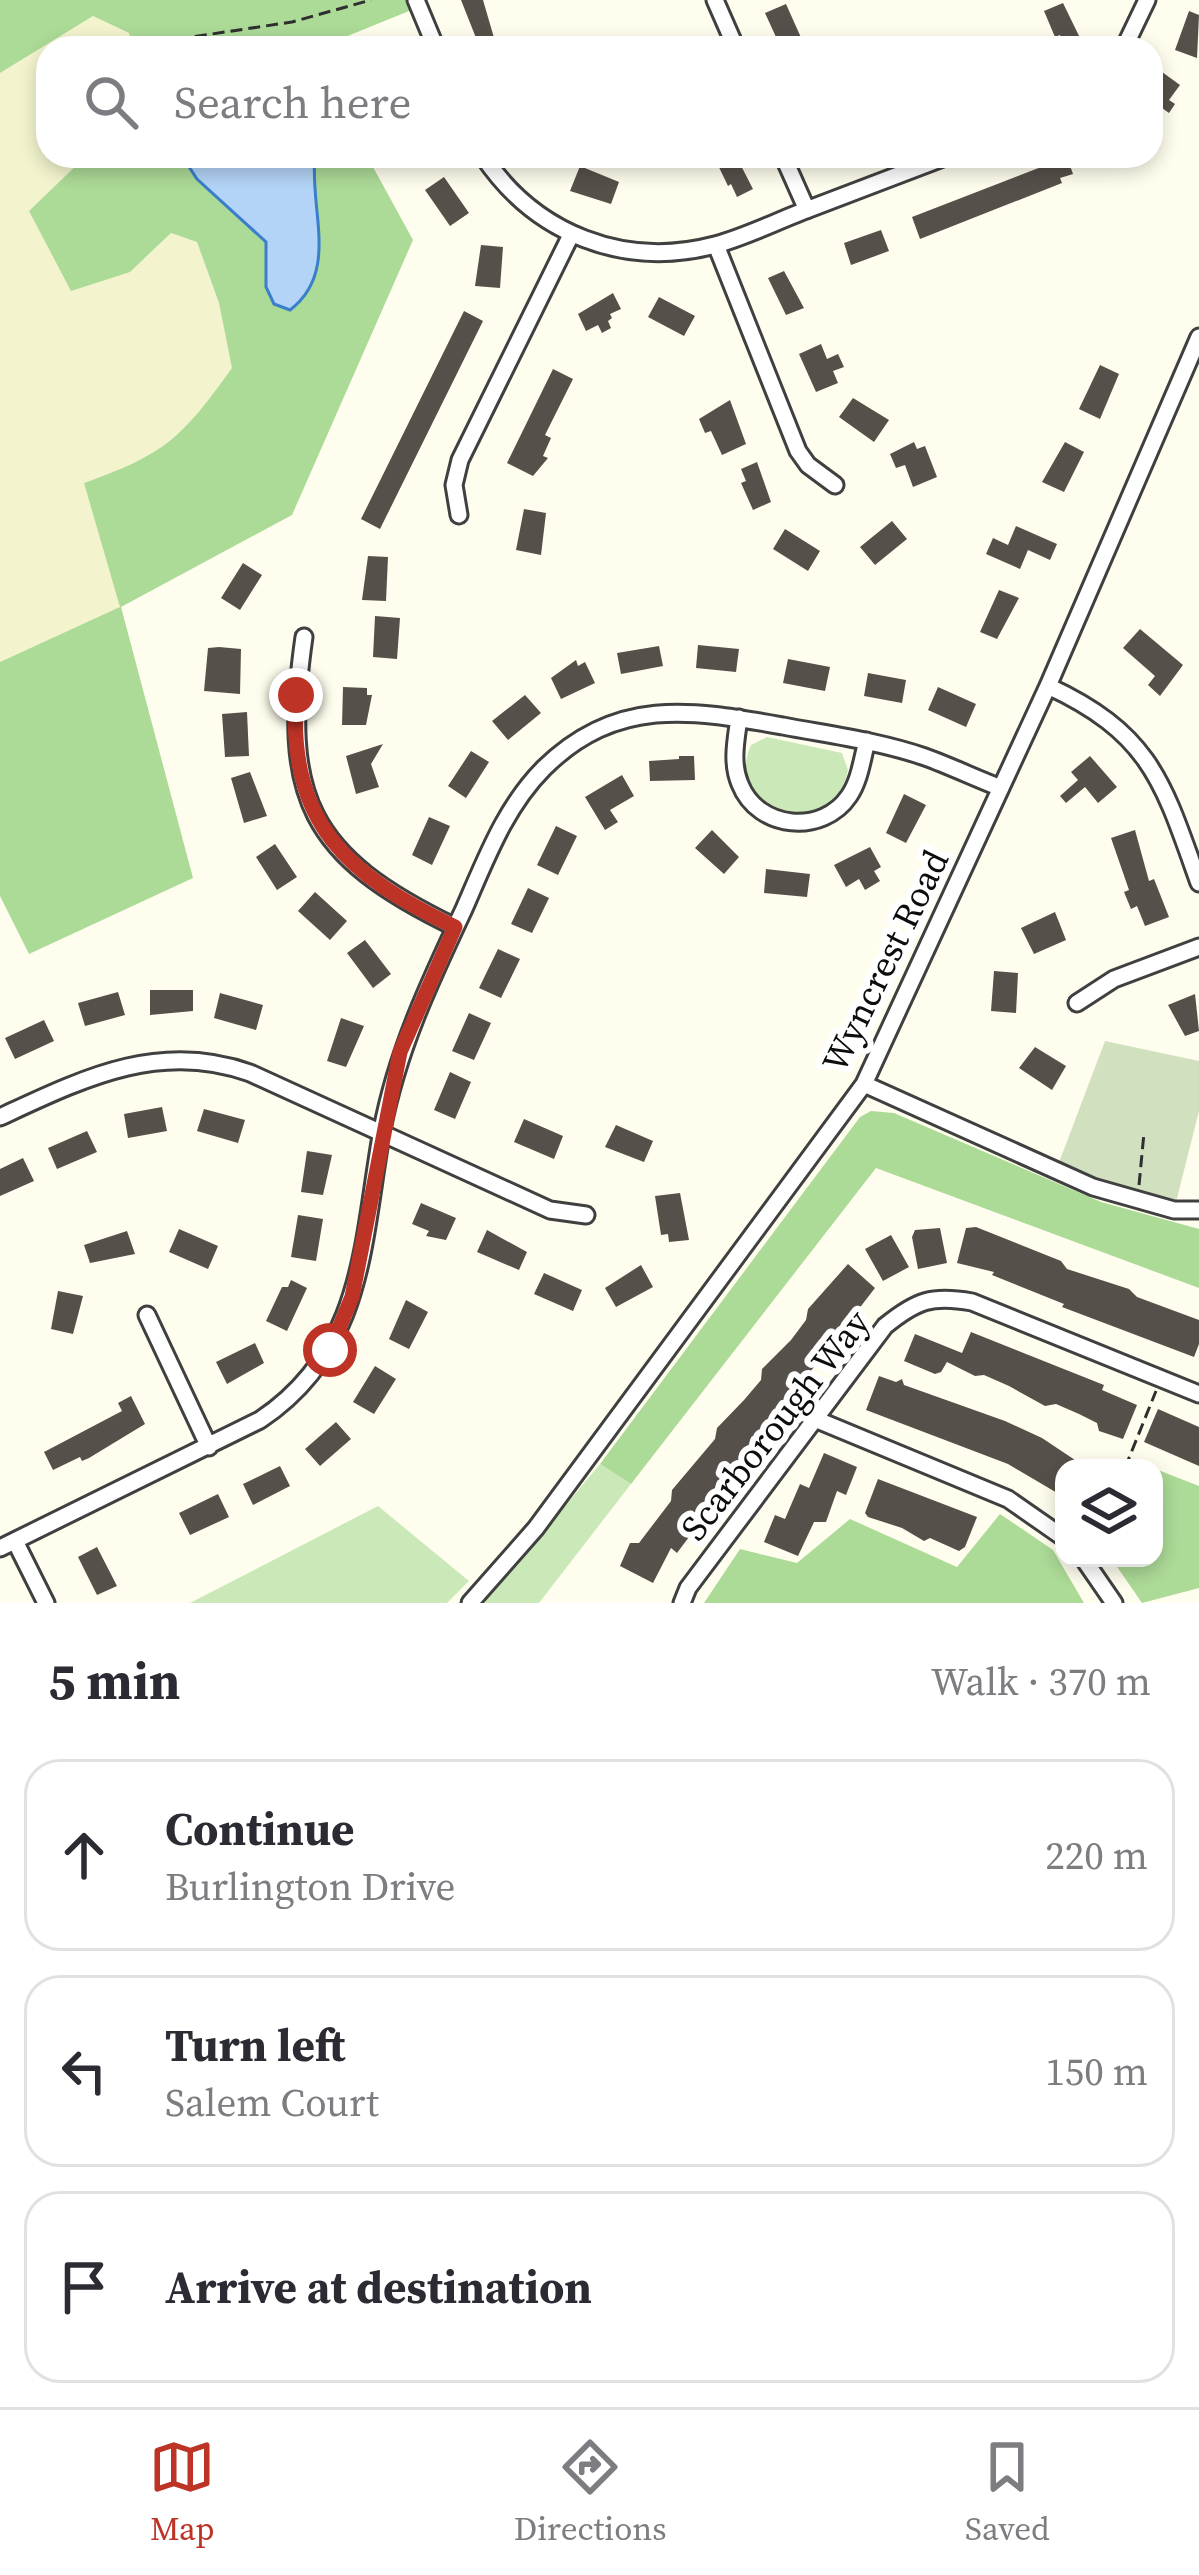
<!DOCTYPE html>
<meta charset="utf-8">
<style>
body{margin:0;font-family:"Source Serif 4",serif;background:#f7f7f7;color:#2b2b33}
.controls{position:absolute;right:36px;bottom:36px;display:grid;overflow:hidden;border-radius:24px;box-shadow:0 6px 18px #0003}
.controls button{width:108px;height:108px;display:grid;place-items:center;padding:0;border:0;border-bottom:3px solid #e1e1e2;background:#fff;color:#2b2b33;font:60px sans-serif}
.stop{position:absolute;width:36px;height:36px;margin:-27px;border:9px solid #bd3326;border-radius:50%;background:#fff}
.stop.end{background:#bd3326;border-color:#fff;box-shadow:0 3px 12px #0008}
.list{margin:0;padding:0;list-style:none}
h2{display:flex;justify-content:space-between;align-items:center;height:156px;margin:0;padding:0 48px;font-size:51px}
h2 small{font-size:39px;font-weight:400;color:#7c7c81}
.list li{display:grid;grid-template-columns:78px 1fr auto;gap:36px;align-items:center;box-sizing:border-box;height:192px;margin:0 24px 24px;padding:0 24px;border:3px solid #e1e1e2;border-radius:36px}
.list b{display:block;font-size:45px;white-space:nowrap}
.list p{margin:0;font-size:39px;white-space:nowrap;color:#7c7c81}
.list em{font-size:39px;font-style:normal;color:#7c7c81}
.icon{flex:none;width:66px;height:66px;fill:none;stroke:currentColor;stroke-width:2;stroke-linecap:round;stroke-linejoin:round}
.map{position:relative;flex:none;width:1199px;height:1603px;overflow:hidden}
.search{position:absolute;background:#fff;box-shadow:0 6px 18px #0003;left:36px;right:36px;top:36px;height:132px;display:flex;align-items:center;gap:30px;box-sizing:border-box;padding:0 42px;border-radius:36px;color:#7c7c81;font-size:45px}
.sheet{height:804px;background:#fff}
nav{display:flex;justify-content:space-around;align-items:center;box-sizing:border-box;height:168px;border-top:3px solid #e1e1e2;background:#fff;font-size:33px;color:#7c7c81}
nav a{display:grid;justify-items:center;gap:6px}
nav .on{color:#bd3326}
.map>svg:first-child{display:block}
.farmland{fill:#f3f4ce}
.green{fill:#cbe9b8}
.forest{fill:#acda97}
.cemetery{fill:#d1e0bf}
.water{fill:#b3d4f6;stroke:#3a7fcc;stroke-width:3}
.building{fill:#56504a}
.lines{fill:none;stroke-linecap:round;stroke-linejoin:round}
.minor-casing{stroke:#404040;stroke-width:21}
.path{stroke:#2f2f2f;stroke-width:3;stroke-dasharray:12 6;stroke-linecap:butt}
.minor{stroke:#fff;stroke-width:15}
.route{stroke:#bd3326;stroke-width:15}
.labels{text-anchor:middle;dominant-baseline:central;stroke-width:12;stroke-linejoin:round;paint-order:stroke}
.street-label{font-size:36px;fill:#0d0d0d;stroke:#fff}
</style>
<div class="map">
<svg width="1199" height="1603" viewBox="0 0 1199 1603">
<rect width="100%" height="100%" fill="#fffeee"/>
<path class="farmland" d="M 93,16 L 129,33 L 134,48 L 48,48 L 48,156 L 86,156 L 29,211 L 130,272 L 171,233 L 197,242 L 219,303 L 233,368 L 193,422 L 142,462 L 84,483 L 121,607 L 0,662 L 0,73 Z"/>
<path class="green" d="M 767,737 L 842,753 L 848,770 C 832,847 721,809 751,745 Z
M 600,1464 L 631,1484 L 539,1603 L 484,1603 Z
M 378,1506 L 469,1581 L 447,1603 L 190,1603 Z"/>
<path class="forest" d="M 0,0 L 416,0 L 419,7 L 318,48 L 134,48 L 129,33 L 93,16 L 0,73 Z
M 86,156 L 367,156 L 413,240 L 292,515 L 121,607 L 193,878 L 29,954 L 0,896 L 0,662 L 120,607 L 84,483 C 164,455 183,437 232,368 L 219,303 L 197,242 L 171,233 L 130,272 L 71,291 L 29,211 Z
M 871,1111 L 894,1113 L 1101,1202 L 1199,1229 L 1199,1288 L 876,1168 L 631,1484 L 600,1464 L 860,1117 Z
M 1158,1470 L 1199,1486 L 1199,1588 L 1142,1603 L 1111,1558 L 1154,1558 L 1154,1475 Z
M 1000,1514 L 1053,1550 L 1084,1603 L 704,1603 L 740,1549 L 797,1563 L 850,1519 L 957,1567 Z"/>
<path class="cemetery" d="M 1105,1041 L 1199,1061 L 1199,1111 L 1174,1210 L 1055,1173 Z"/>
<path class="water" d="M 182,156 L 315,156 C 309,209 340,272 290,310 L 274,304 L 266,287 L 266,242 L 197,179 Z"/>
<path class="building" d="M 461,0 L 483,0 L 497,48 L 480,48 Z
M 1063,3 L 1081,40 L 1065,47 L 1060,35 L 1055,37 L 1044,11 Z
M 786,4 L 803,42 L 781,48 L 765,13 Z
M 1189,11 L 1199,15 L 1197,58 L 1175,50 Z
M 1162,72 L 1180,85 L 1169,100 L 1175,104 L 1169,113 L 1162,108 L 1151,123 L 1151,86 Z
M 727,156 L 736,156 L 753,189 L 737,197 L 731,184 L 728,186 L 716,161 Z
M 1067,157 L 1073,174 L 1060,178 L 1062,183 L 920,239 L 912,217 Z
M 580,166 L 619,182 L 611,204 L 570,191 Z
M 444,177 L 469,213 L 450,226 L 425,190 Z
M 881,230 L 889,251 L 851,265 L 844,243 Z
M 481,245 L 503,247 L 500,288 L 475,286 Z
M 784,271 L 804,308 L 786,315 L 768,278 Z
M 613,293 L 621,309 L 610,314 L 612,318 L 608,321 L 611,328 L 602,333 L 598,325 L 586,331 L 578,314 Z
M 659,297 L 695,316 L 684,336 L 648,317 Z
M 464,311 L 483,321 L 380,529 L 361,519 Z
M 821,344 L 827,359 L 838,354 L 844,367 L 833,371 L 838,383 L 816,392 L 799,354 Z
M 1100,365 L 1119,374 L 1100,419 L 1079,409 Z
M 553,369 L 573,379 L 545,435 L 551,438 L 543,456 L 548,458 L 533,476 L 507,463 Z
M 853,398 L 889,420 L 874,442 L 839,417 Z
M 730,400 L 746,444 L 722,455 L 711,431 L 705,433 L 699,419 Z
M 914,442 L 917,449 L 925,446 L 937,477 L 913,487 L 905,465 L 896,468 L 890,454 Z
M 1065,442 L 1084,452 L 1064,492 L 1042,482 Z
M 757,462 L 771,502 L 753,510 L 741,483 L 746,481 L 741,469 Z
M 524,509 L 546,513 L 541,555 L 516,550 Z
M 892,521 L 907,539 L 875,565 L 860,547 Z
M 1016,526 L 1057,544 L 1050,560 L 1028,550 L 1020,569 L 986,554 L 993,538 L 1008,545 Z
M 785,529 L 820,551 L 808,571 L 773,549 Z
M 368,556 L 388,557 L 386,601 L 362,600 Z
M 243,563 L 262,575 L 240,610 L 221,598 Z
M 999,590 L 1019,598 L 997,639 L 980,632 Z
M 375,616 L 400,618 L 397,659 L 373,657 Z
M 1140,629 L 1183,665 L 1160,696 L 1148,685 L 1155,676 L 1123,648 Z
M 698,645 L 739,649 L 736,672 L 696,668 Z
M 659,646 L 663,666 L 621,674 L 617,653 Z
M 219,647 L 241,649 L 240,694 L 204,691 L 208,648 Z
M 788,659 L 830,667 L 825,691 L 783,683 Z
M 576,660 L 578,666 L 585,662 L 595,683 L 561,699 L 551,678 Z
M 868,673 L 906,680 L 902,703 L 864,696 Z
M 343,687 L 367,688 L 367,695 L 372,695 L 366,725 L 342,725 Z
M 938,687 L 976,704 L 966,727 L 928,710 Z
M 525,695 L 541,713 L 508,740 L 492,721 Z
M 247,712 L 249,756 L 225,757 L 222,714 Z
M 383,744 L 371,764 L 379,787 L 356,794 L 346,756 Z
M 471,751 L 489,762 L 466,798 L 448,786 Z
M 679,756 L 694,756 L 695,780 L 650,781 L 649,761 L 679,759 Z
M 1090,756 L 1117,787 L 1098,803 L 1085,787 L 1066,803 L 1060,796 L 1078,780 L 1071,772 Z
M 250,772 L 267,816 L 244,823 L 231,778 Z
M 622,775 L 634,796 L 610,810 L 618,822 L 605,830 L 585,797 Z
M 904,794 L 926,805 L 906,843 L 886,833 Z
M 429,817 L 450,826 L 432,865 L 412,855 Z
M 556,826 L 577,836 L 558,875 L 537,865 Z
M 712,830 L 739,857 L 724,874 L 695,848 Z
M 1135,830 L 1149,881 L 1154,879 L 1169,917 L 1145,926 L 1137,906 L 1131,909 L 1124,892 L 1129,890 L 1111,838 Z
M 275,844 L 297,877 L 277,890 L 256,857 Z
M 870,847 L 881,867 L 874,871 L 880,881 L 865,890 L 859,879 L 846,887 L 834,865 Z
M 766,869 L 810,874 L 807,897 L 764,893 Z
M 528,888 L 549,898 L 532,933 L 511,924 Z
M 315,892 L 347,921 L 330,940 L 298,911 Z
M 1055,912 L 1066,940 L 1034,954 L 1021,928 Z
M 365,940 L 391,974 L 373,988 L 347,953 Z
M 498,949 L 520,959 L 501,998 L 479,988 Z
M 994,971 L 1018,973 L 1016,1013 L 991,1011 Z
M 150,990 L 193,990 L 193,1011 L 150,1015 Z
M 118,992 L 125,1015 L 85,1026 L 78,1003 Z
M 220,993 L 263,1005 L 256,1030 L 214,1018 Z
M 1195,994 L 1199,1031 L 1185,1036 L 1168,1005 Z
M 469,1013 L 491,1023 L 474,1060 L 452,1051 Z
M 341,1018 L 364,1026 L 346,1067 L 327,1061 Z
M 44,1020 L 54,1041 L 15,1059 L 5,1038 Z
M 1035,1047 L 1066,1066 L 1052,1090 L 1019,1068 Z
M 450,1072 L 471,1082 L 455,1119 L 434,1110 Z
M 162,1107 L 167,1131 L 128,1138 L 124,1114 Z
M 204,1109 L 245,1120 L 238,1143 L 197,1131 Z
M 524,1119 L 563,1136 L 554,1159 L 514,1142 Z
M 616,1125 L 653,1141 L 644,1162 L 605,1147 Z
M 87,1131 L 97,1152 L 57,1169 L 48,1148 Z
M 307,1151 L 332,1155 L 323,1195 L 301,1192 Z
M 23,1158 L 34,1181 L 0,1196 L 0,1169 Z
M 680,1193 L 689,1240 L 669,1242 L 668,1234 L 661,1235 L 655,1196 Z
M 421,1203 L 456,1218 L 446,1240 L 426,1236 L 429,1231 L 412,1224 Z
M 298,1215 L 323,1219 L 316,1261 L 291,1257 Z
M 976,1227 L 1061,1261 L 1067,1269 L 1129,1289 L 1137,1297 L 1199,1320 L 1199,1344 L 1194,1357 L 1062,1307 L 1064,1304 L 992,1275 L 994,1272 L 957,1263 L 966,1228 Z
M 940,1228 L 947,1263 L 918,1269 L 912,1237 L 915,1230 Z
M 179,1229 L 218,1246 L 208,1269 L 169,1252 Z
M 487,1230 L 527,1252 L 519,1270 L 477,1252 Z
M 127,1231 L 135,1254 L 90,1263 L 84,1245 Z
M 891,1235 L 909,1267 L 883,1281 L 865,1249 Z
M 848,1264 L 875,1288 L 736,1468 L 693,1527 L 695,1529 L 677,1553 L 671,1548 L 653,1583 L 620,1566 L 630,1543 L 639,1543 L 671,1501 L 672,1490 L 715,1439 L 717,1428 L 744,1400 L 761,1380 L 762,1369 L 791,1340 L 806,1320 L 808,1309 Z
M 641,1265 L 653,1287 L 616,1307 L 605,1288 Z
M 544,1273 L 582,1290 L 573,1311 L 534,1294 Z
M 291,1280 L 307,1288 L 287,1331 L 266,1321 L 282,1287 L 288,1287 Z
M 58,1291 L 83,1296 L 73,1334 L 51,1329 Z
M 406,1300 L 428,1312 L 409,1349 L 389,1339 Z
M 971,1332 L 1104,1385 L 1102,1390 L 1137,1405 L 1123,1439 L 1099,1431 L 1097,1423 L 1079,1414 L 1056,1404 L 1045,1406 L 1009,1386 L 984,1375 L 975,1376 L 947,1362 L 941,1372 L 935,1374 L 904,1361 L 915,1334 L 962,1353 Z
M 255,1343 L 264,1363 L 227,1384 L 216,1362 Z
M 375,1366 L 396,1379 L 374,1414 L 353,1402 Z
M 879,1376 L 896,1382 L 902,1379 L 904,1385 L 1005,1421 L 1042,1438 L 1087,1468 L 1064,1468 L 1064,1497 L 1008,1464 L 866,1410 Z
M 131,1396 L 145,1424 L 89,1458 L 82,1461 L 80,1457 L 53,1470 L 44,1452 L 122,1411 L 118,1403 Z
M 1158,1409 L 1199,1427 L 1199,1466 L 1144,1442 Z
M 336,1422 L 351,1439 L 320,1466 L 305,1449 Z
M 824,1453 L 857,1467 L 846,1495 L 837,1491 L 826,1522 L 814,1522 L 798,1556 L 764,1542 L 775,1515 L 785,1519 L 800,1484 L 809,1488 Z
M 280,1466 L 290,1486 L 253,1505 L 243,1484 Z
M 878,1479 L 977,1517 L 965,1547 L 959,1551 L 930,1538 L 924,1541 L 902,1528 L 868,1517 L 865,1513 Z
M 218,1494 L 229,1517 L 190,1535 L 179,1513 Z
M 97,1547 L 117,1586 L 97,1595 L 78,1557 Z"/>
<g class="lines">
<defs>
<path id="minor" d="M 416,0 L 436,48
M 715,0 L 736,48
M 1124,48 L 1147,0
M 483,156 C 535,234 624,269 715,245 C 745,237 773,223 801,212 C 850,193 899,175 948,156
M 783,156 L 807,210
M 716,245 L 798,451 L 808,465 L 835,485
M 459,515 L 454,485 L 460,460 L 571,235
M 304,637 C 281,797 308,856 455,927
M 1048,686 C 1151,734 1163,782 1199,883
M 739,718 C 736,740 731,763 740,784 C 758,830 823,835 849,796 C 860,780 862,759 867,741
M 1077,1003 L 1114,979 L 1199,947
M 864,1084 L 1093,1187 L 1174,1210 L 1199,1210
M 0,1117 C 82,1079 159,1040 250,1073 L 550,1210 L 586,1215
M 147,1315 L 209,1447
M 815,1419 L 1008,1499 L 1064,1538
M 15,1541 L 46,1603
M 0,1548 L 260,1420 C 365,1350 362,1242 382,1130 C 397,1051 430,981 464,909 C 486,859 505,807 544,768 C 617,696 692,710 783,726 C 830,735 879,741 925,757 C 950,766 975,778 1001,788
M 1083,1558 L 1114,1603
M 470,1603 L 536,1528 L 864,1084 L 1048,686 L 1199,337
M 682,1603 L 688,1588 L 885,1326 C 917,1300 932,1295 972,1302 L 1199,1394"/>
</defs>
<use href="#minor" class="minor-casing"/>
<path class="path" d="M 161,48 L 185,38 L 292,22 L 371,0
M 1139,1185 L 1144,1133
M 1125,1468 L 1156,1391"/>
<use href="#minor" class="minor"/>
</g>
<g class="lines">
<path class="route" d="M 296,695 C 288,824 347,875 455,927 L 400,1052 L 352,1297 L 330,1350"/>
</g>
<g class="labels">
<g class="street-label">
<text transform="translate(885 961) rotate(-64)">Wyncrest Road</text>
<text transform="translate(775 1425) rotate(-52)">Scarborough Way</text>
</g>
</g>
</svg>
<div class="controls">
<button><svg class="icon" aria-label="layers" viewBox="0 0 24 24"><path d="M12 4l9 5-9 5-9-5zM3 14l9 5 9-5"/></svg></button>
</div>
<div class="stop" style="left:330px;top:1350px"></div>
<div class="stop end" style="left:296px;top:695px"></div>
<div class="search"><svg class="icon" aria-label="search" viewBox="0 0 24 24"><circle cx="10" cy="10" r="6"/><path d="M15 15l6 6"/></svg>Search here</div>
</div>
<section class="sheet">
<h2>5 min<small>Walk · 370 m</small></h2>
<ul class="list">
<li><svg class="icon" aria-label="ahead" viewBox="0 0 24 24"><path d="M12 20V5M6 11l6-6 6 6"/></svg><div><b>Continue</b><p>Burlington Drive</p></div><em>220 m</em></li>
<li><svg class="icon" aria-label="left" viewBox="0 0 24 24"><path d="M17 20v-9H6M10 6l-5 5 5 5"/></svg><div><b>Turn left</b><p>Salem Court</p></div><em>150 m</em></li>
<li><svg class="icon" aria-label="arrive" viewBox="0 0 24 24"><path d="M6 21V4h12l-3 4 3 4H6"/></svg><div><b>Arrive at destination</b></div></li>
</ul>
</section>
<nav>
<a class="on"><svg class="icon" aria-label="map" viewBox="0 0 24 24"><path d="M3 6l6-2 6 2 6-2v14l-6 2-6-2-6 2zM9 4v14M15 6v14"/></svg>Map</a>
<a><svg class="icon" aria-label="directions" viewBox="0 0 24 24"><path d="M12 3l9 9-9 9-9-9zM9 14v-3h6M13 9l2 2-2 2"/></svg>Directions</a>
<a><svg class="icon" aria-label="saved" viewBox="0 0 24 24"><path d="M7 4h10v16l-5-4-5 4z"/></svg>Saved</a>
</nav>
